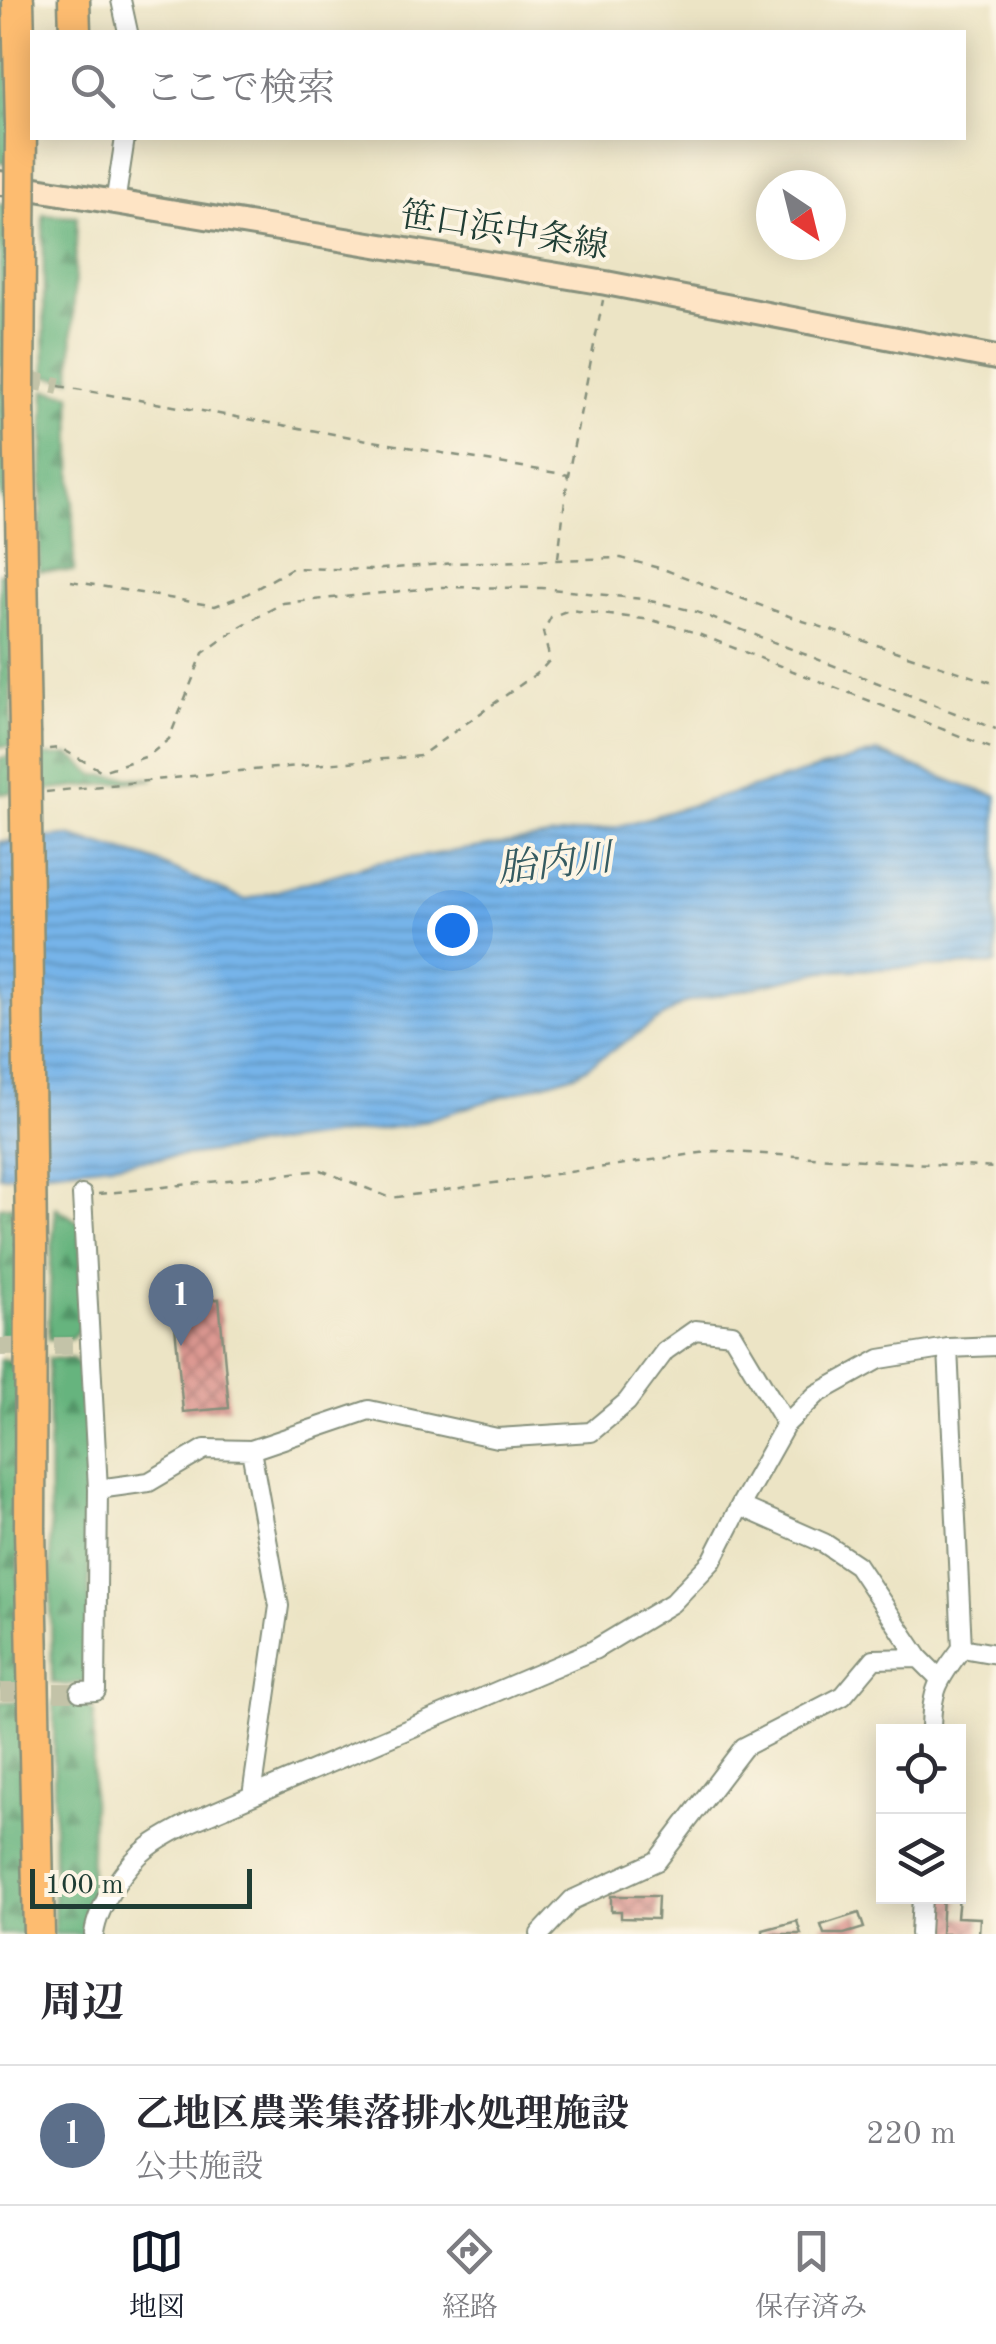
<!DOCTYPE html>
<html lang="ja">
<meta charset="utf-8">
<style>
body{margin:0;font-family:"Old Standard TT","Noto Serif JP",serif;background:#f2f2f3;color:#2b2b33}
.controls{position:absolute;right:30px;bottom:30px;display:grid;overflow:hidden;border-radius:0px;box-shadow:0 5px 25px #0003}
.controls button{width:90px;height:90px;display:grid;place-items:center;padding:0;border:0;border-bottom:2px solid #e1e1e2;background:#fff;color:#2b2b33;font:50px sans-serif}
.compass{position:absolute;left:756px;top:170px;width:90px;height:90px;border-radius:50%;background:#fff;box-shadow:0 5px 25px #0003;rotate:145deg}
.scale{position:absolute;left:30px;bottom:25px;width:222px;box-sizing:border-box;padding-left:10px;border:5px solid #1f3d34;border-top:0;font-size:28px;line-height:35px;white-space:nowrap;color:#1f3d34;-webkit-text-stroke:8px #fcf5e5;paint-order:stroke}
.you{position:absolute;left:452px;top:930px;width:35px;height:35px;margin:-25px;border:8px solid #fff;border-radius:50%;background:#1a73e8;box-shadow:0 0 0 15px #1a73e833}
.badge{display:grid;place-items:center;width:65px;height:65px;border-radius:50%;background:#111827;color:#fff;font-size:32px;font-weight:700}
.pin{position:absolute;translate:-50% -82px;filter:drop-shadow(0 2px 5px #0008)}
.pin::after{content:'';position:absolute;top:52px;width:35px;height:30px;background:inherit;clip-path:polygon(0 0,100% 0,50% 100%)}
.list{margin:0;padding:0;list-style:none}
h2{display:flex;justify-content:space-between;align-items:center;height:130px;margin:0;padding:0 40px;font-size:42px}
h2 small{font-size:32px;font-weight:400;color:#7c7c81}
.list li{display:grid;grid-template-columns:65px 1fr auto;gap:30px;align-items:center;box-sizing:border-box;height:140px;padding:0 40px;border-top:2px solid #e1e1e2}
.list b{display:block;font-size:38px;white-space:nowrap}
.list p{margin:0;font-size:32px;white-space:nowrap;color:#7c7c81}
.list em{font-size:32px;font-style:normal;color:#7c7c81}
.icon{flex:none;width:55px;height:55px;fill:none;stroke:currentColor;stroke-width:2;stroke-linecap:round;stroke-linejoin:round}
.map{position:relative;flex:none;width:996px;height:1934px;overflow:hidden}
.search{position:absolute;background:#fff;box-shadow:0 5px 25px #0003;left:30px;right:30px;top:30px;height:110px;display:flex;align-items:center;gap:25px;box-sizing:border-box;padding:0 35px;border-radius:0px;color:#7c7c81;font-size:38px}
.sheet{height:270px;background:#fff}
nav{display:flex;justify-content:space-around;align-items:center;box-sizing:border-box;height:140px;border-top:2px solid #e1e1e2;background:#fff;font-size:28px;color:#7c7c81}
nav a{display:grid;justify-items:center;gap:5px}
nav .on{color:#111827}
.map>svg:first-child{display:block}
.forest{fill:url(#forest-firs);stroke:#427859;stroke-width:2.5}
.water{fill:url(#water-rules);stroke:#4a788e;stroke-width:2.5}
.building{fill:url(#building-cross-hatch)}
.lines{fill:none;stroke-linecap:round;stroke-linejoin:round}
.minor-tunnel{stroke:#c3c3a8;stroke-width:18;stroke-dasharray:18 9;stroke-linecap:butt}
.minor-casing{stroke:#86907c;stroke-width:22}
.secondary-casing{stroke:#86907c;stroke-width:28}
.motorway-casing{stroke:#86907c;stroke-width:35}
.path{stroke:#86907c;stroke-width:2.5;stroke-dasharray:8 8;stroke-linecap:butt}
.minor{stroke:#fff;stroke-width:18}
.secondary{stroke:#fee4c5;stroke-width:22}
.motorway{stroke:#fdbc6f;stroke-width:30}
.motorway-bridge-casing{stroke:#86907c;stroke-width:35;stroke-linecap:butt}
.motorway-bridge{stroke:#fdbc6f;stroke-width:30}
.labels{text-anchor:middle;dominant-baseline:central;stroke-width:8;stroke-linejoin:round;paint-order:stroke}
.street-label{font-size:35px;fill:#1f3d34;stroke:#fcf5e5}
.water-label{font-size:38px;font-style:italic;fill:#355b61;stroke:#fcf5e5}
</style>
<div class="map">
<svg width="996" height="1934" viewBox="0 0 996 1934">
<defs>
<pattern id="forest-firs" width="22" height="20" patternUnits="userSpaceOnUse" patternTransform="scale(2.5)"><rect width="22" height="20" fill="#66b47e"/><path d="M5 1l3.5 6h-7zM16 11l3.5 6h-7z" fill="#539468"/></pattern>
<pattern id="water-rules" width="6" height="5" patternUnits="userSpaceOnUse" patternTransform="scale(2.5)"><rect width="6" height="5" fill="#76b4e9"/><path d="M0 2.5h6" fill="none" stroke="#6094be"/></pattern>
<pattern id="building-cross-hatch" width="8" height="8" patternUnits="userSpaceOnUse" patternTransform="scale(2.5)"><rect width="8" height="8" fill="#dd9992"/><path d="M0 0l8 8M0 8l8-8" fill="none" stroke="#b37e78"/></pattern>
</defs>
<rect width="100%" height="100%" fill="#fcf5e5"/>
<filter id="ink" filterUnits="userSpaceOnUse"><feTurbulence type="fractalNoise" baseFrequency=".01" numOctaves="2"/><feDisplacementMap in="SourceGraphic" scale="20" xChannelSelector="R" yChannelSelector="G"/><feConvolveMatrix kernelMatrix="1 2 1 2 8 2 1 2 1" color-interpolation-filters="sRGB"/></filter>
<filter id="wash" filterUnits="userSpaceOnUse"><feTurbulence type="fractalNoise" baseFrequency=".0048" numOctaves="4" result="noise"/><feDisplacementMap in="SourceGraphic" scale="40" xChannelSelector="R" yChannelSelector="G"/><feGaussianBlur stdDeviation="2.25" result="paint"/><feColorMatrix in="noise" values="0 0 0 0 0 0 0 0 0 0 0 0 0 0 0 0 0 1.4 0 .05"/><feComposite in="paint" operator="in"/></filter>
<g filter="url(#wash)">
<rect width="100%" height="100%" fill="#ece4c5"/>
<path class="forest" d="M 0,0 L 5,0 L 13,163 L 0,163 Z
M 0,203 L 10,205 L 6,368 L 0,367 Z
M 43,214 L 77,216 L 71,379 L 45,376 Z
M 0,380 L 5,381 L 11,511 L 6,511 L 0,492 Z
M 45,390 L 71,394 L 74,571 L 39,571 Z
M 0,573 L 11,575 L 11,746 L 0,747 Z
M 70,755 L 95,775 L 154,779 L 41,791 L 40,756 Z
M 11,756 L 13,792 L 0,794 L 0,758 Z
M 19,1205 L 16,1340 L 0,1339 L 0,1207 Z
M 56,1207 L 81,1224 L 81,1328 L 71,1338 L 48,1339 L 51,1261 Z
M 48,1358 L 73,1359 L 85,1371 L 87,1382 L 90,1673 L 82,1682 L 67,1685 L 52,1683 Z
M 0,1360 L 17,1360 L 20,1684 L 0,1684 Z
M 20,1701 L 25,1934 L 0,1934 L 0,1702 Z
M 54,1702 L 84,1704 L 94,1712 L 89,1934 L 54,1934 Z"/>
<path class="water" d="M 877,752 L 967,787 L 996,795 L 996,964 L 824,971 L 684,1003 L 578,1073 L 410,1125 L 191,1155 L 0,1176 L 0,842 L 68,836 L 147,858 L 245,900 L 376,863 L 616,827 Z"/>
<g id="blocks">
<path class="building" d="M 219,1299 L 229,1408 L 183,1412 L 173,1304 Z
M 611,1896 L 658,1896 L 657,1919 L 621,1918 L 621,1911 L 611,1911 Z
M 943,1896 L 959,1896 L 957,1917 L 980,1918 L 979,1934 L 941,1934 Z
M 859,1913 L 864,1928 L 844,1934 L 824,1934 L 821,1925 Z
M 797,1921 L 801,1934 L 763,1934 L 763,1930 Z"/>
</g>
</g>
<g filter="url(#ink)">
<use href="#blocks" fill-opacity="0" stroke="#86907c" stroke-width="2.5"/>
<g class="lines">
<path class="minor-tunnel" d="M 0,374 L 59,386
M 0,1347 L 74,1346
M 0,1692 L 80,1692"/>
<defs>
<path id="minor" d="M 121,0 L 128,32
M 115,204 L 125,138
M 948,1348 L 962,1648
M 251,1450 L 279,1606 L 252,1796
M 98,1489 L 149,1482 L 205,1449 L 251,1450 L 369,1410 L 497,1438 L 591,1432 L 627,1402 L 665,1351 L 695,1330 L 732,1334 L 786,1424
M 740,1506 L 824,1543 L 857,1565 L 919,1658
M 80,1692 L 96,1691 L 98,1489 L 82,1195
M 931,1732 C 931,1690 938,1680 962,1648 L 996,1654
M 94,1934 C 98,1905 126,1864 149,1847 C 162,1837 177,1830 191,1822 L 594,1650 L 672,1603 L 712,1561 L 740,1506 L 786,1424 L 817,1394 L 880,1359 L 948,1348 L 996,1346
M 540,1934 L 572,1900 L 657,1861 L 744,1747 L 843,1696 L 874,1659 L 919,1658 L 939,1678
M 920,1934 L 922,1896"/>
<path id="secondary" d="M 0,183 L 606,283 L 996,358"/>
<path id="motorway" d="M 18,0 L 21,125
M 74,0 L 75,32
M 20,252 L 19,400 L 25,731
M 31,1245 L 30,1528 L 39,1934"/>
</defs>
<use href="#minor" class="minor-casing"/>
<use href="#secondary" class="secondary-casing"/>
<use href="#motorway" class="motorway-casing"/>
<path class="path" d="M 59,386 L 568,475
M 558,558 L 568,475 L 603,300
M 71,581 L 215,606 L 245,595 L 292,568 L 371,570 L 454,563 L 621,558 L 663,569 L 797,619 L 996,684
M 49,749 L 60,748 L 102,771 L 148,756 L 169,739 L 203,653 L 243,625 L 283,603 L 442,587 L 542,588 L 642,599 L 694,611 L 996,729
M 46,792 L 228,772 L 420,756 L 540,671 L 550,660 L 543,632 L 551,617 L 569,610 L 652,620 L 693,632 L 996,750
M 98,1194 L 321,1170 L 391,1198 L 714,1151 L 996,1168"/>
<use href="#minor" class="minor"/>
<use href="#secondary" class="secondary"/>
<use href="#motorway" class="motorway"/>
<defs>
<path id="motorway-bridge" d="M 20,252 L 21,125
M 25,731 L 31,1245"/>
</defs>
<use href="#motorway-bridge" class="motorway-bridge-casing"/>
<use href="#motorway-bridge" class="motorway-bridge"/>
</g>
</g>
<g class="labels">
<g class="street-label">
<text transform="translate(504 232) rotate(9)">笹口浜中条線</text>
</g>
<g class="water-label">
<text transform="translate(555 865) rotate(-6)">胎内川</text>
</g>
</g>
</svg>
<div class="controls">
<button><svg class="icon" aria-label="locate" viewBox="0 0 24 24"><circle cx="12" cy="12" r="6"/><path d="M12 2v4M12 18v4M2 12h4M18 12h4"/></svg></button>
<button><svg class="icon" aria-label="layers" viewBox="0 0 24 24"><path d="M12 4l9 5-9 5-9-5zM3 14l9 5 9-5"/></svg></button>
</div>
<svg class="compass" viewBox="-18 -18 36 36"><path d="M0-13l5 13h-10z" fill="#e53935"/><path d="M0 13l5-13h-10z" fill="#7c7c81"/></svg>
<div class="scale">100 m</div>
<div class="you"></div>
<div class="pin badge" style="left:181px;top:1346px;background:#5c6f8a">1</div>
<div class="search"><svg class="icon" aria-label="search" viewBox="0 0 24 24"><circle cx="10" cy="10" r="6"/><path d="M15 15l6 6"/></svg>ここで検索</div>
</div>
<section class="sheet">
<h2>周辺<small></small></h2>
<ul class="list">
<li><span class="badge" style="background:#5c6f8a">1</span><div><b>乙地区農業集落排水処理施設</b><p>公共施設</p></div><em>220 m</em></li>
</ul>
</section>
<nav>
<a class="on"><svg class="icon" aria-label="map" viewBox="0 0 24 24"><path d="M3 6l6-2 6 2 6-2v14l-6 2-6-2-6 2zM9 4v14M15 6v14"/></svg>地図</a>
<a><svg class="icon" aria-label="directions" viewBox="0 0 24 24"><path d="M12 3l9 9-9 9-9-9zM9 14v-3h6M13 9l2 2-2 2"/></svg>経路</a>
<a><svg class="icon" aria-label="saved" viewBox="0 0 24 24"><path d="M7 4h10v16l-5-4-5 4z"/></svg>保存済み</a>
</nav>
